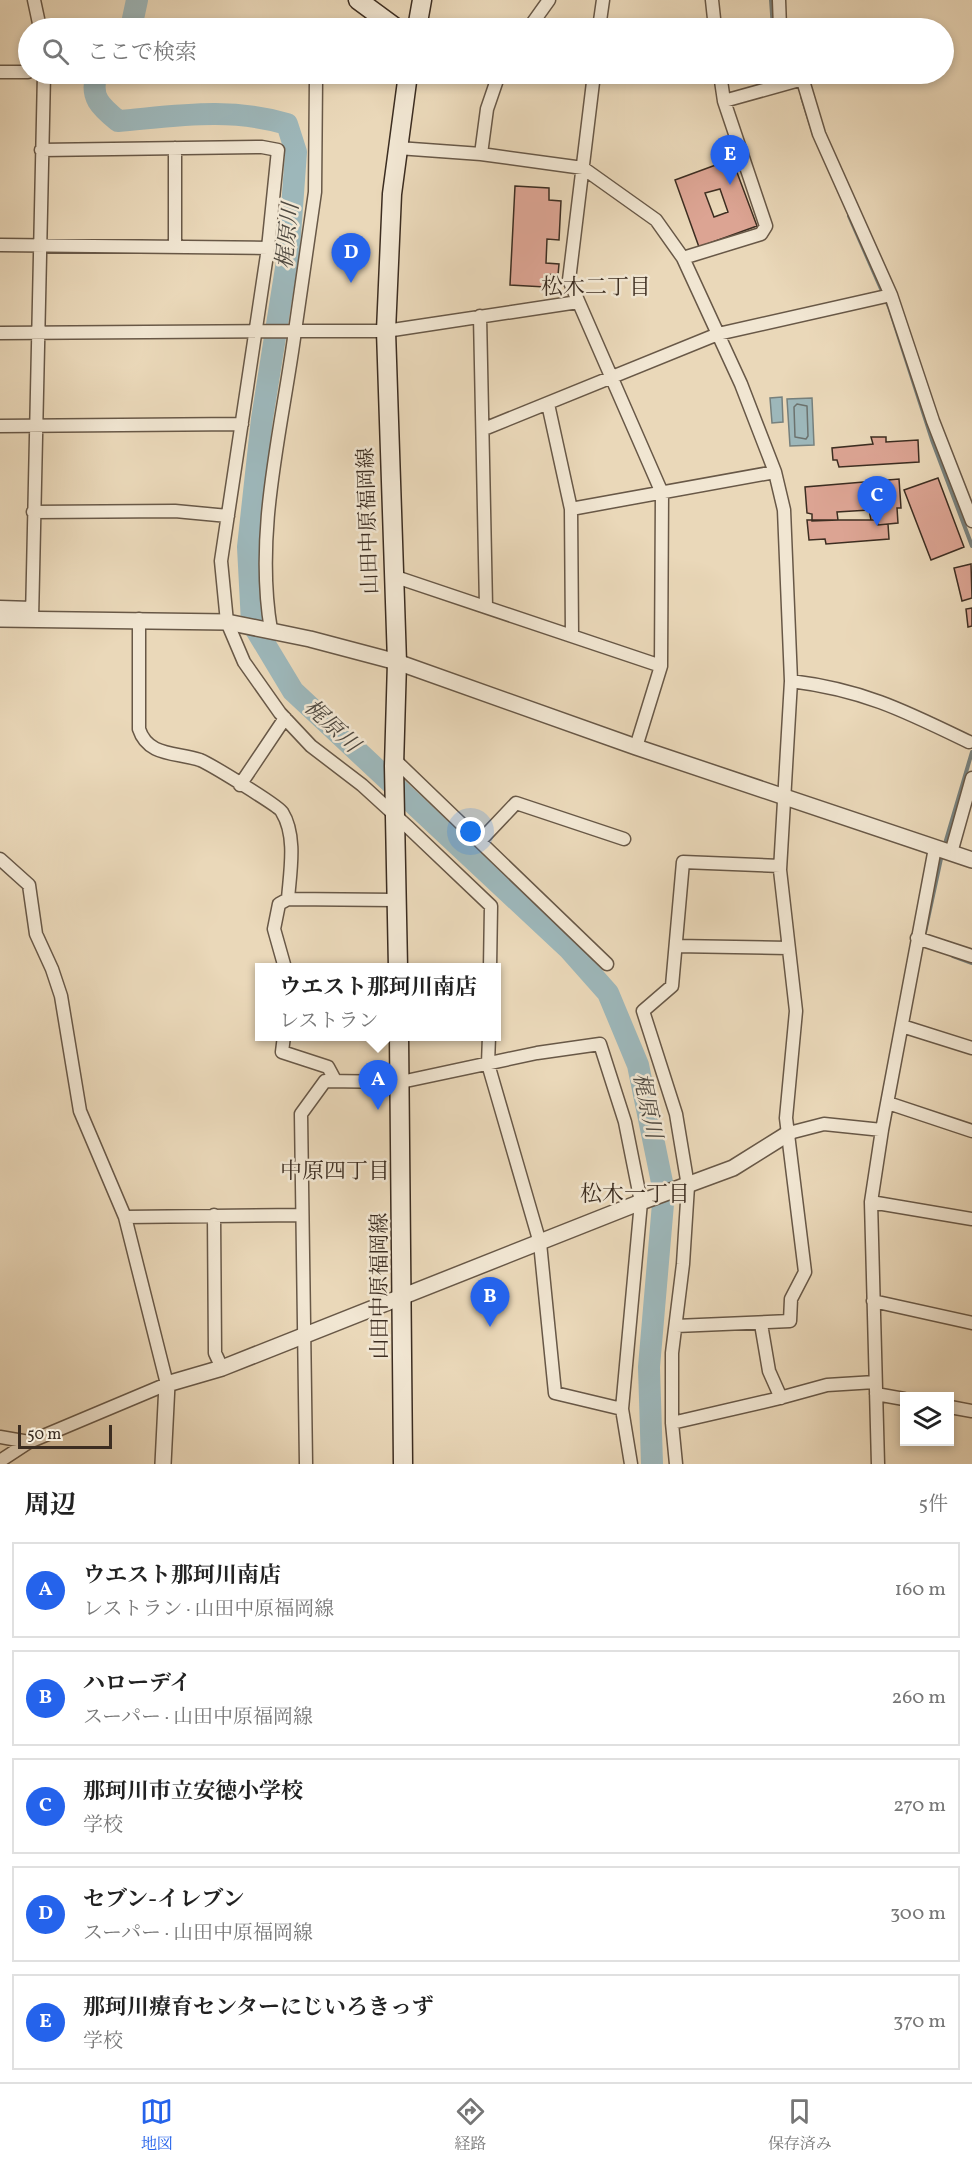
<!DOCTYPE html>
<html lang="ja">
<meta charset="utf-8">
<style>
body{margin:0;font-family:Vollkorn,"Noto Serif JP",serif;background:#f6f6f6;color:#222}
.controls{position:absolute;right:18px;bottom:18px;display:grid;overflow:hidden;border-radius:0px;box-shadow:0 3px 9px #0003}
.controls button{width:54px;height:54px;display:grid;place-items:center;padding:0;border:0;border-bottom:2px solid #e0e0e0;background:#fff;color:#222;font:30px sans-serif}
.scale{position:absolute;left:18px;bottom:15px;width:94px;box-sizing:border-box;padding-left:6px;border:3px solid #3c2d21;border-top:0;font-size:16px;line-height:21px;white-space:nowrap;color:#3c2d21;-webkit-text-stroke:4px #f1e6d2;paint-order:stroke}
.you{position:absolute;left:471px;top:832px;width:21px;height:21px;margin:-15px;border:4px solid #fff;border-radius:50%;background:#1a73e8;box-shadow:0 0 0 9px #1a73e833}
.badge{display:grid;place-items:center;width:39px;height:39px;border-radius:50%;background:#2563eb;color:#fff;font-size:20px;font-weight:700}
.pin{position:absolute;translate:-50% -50px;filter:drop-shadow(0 2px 3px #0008)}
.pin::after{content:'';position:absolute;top:32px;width:21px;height:18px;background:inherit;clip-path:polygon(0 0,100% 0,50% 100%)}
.popup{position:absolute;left:255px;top:963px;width:246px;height:78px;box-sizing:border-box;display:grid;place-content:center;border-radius:0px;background:#fff;filter:drop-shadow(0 2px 4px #0005);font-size:20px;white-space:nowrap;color:#767676}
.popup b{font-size:22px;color:#222}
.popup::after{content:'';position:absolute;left:50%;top:100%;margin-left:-12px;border:12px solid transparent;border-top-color:#fff}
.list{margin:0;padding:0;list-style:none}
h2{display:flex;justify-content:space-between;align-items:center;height:78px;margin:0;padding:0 24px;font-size:26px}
h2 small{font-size:20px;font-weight:400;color:#767676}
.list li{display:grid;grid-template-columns:39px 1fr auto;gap:18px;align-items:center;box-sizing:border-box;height:96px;margin:0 12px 12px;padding:0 12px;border:2px solid #e0e0e0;border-radius:0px}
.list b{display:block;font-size:22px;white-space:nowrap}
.list p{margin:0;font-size:20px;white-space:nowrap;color:#767676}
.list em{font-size:20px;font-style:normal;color:#767676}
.icon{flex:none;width:33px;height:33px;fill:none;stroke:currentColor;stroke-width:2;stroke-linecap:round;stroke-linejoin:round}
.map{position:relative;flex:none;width:972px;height:1464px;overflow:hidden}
.search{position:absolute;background:#fff;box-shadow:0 3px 9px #0003;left:18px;right:18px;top:18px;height:66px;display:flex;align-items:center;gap:15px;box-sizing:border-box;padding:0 21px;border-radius:33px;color:#767676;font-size:22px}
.sheet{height:618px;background:#fff}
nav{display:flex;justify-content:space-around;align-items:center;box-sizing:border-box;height:84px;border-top:2px solid #e0e0e0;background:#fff;font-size:16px;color:#767676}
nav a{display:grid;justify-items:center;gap:3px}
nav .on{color:#2563eb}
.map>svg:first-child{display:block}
.water{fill:#9db7ba;stroke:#76807d;stroke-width:1.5}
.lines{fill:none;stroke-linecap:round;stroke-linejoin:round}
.shore{stroke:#6c726e;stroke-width:1.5}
.stream{stroke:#76807d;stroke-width:4}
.river{stroke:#9db7ba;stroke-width:22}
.building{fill:#dca493;stroke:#3c2d21;stroke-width:1.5;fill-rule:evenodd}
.minor-casing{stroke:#685847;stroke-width:15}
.tertiary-casing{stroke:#685847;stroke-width:18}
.secondary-casing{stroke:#3c2d21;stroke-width:21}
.minor{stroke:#f1e6d2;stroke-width:12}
.tertiary{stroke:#f1e6d2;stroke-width:15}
.secondary{stroke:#f1e6d2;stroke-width:18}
.labels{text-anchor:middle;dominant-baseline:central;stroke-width:5;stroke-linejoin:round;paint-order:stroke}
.street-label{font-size:21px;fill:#3c2d21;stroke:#f1e6d2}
.water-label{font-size:22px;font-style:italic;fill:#4f4940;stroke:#f1e6d2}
.neighbourhood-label{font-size:22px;fill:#3c2d21;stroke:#f1e6d2}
</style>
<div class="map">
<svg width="972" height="1464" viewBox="0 0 972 1464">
<rect width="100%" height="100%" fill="#ead8b9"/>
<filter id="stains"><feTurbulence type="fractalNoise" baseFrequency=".00333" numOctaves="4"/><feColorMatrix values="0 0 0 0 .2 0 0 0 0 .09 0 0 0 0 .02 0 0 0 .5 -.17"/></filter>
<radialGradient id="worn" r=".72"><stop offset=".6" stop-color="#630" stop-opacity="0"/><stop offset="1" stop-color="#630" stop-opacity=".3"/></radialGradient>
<path class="water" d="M 782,397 L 783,422 L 772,423 L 770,398 Z
M 812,398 L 814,445 L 790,446 L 787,399 Z"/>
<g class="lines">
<path class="shore" d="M 797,404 L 807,406 L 808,436 L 806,439 L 795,437 L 794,407 Z"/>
<path class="stream" d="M 771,0 L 773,28
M 802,97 L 814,135
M 849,216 L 889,307 L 932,440 L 972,546
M 944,847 L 972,752
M 924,937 L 942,854
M 953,956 L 972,963"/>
<path class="river" d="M 131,28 L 137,0
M 97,74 C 89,97 101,107 118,121 C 177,116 229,107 287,124 L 296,152 L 289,249 L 262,419 L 248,547 L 252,623 L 293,691 L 569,949 L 608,993 L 638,1065 L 664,1192 L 649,1367 L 652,1464"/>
</g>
<path class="building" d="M 732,159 L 757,226 L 699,247 L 675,180 ZM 720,189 L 728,212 L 714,217 L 705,193 Z
M 515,186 L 549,188 L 549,200 L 561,201 L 559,240 L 547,239 L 546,263 L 559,264 L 558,275 L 545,274 L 545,287 L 510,285 Z
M 871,437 L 886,437 L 886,442 L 918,440 L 919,462 L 839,467 L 837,460 L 833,460 L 832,448 L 873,444 Z
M 938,478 L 964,547 L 931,560 L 904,490 Z
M 899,479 L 901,508 L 897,508 L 898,523 L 878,525 L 877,520 L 871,520 L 869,510 L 837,512 L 838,520 L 812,521 L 812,514 L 807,513 L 805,487 Z
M 807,520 L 877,520 L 878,525 L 888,524 L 889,539 L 826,544 L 825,539 L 809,540 Z
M 971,564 L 972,598 L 962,601 L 954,568 Z
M 972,608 L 972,626 L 968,627 L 966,609 Z"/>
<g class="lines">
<defs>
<path id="minor" d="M 34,0 L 40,28
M 712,0 L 715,28
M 779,0 L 780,28
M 363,28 L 378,17
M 529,28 L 549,0
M 599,28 L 603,0
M 0,72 L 28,72
M 594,74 L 569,280 L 662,493 L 661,666 L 636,747
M 801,74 L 819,134 L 891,295 L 933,421 L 972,521
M 724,101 L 803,79
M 398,148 L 481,154 L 583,168 L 656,220 L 683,258 L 741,384 L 775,472 L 784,510 L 791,681 L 780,870 L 796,1011 L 786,1118 L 805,1272 L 791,1299 L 790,1321 L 676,1326
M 41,150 L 262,147 L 278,150 L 268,248 L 221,561 L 227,622 L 244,662 L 280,713 L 311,746 L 362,785 L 408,827 L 491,906 L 490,968
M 481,154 L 487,109 L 499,74
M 0,245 L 268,248
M 175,247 L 175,148
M 683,258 L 761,234 L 766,226 L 724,101 L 720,74
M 480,316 L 486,606
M 0,333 L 295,331 L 315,192 L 316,78 L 320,74
M 548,404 L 571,509 L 572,635
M 0,426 L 242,424
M 484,429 L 718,334 L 891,295
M 571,509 L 775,472
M 33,512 L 175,511 L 228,516
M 393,576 L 661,666
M 0,607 L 32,608
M 32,619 L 44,74
M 139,619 L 139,729 C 148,757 177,752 200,760 C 210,764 279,806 282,812 C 297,836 290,872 288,899
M 271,630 C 254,531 282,429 295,331 L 386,331 L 578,302
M 791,681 C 864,690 905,711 969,742
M 395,760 L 607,964
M 240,785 L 285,718
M 481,840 L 516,803 L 624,839
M 951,853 L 972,778
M 0,859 L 29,885 L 36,934 L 52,969 L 61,996 L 80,1111 L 125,1217 L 167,1384 L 29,1442 L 0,1461
M 917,938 L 972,956
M 676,946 L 788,948
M 285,968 L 274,929 L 279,904 L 288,899 L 396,900
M 902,1026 L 972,1048
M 284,1036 L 282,1052 L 328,1067 L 335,1080
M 489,1036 L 488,1064 L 540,1243 L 555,1393 L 622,1409
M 888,1103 L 972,1131
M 789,1133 L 824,1124 L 882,1130 L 935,848
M 871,1202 L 972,1219
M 214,1215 L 215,1353 L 222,1368
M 125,1217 L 302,1215
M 873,1301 L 972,1323
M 761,1324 L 769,1371 L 781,1398
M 876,1394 L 904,1399
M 950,1407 L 972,1411
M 672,1423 L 776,1399 L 827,1385 L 875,1382
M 0,1437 L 29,1442
M 306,1464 L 301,1114 L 325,1081 L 401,1082 L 537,1053 L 600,1044 L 625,1122 L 641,1202 L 622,1409 L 631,1464
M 676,1464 L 672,1423 L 672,1353 L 683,1264 L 688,1186 L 676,1114 L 643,1011 L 672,986 L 683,862 L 780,866
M 878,1464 L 871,1202 L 882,1130"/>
<path id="tertiary" d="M 0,619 L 227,622 L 310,639 L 397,662 L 636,747 L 972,860
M 163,1464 L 167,1384 L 222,1368 L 641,1202 L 733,1168 L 789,1133"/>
<path id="secondary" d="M 358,0 L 396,28
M 417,28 L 422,0
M 398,968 L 394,766 L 397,662 L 386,331 L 392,194 L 408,74
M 399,1036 L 403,1464"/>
</defs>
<use href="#minor" class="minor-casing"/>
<use href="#tertiary" class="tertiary-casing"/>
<use href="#secondary" class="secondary-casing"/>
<use href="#minor" class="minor"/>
<use href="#tertiary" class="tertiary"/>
<use href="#secondary" class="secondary"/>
</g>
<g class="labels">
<g class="street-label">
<text transform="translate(369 521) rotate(-92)">山田中原福岡線</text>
<text transform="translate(380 1286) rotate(-90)">山田中原福岡線</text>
</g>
<g class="water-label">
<text transform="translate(289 236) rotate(-84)">梶原川</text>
<text transform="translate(331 727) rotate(43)">梶原川</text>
<text transform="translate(646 1106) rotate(78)">梶原川</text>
</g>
<g class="neighbourhood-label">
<text x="596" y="288">松木二丁目</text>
<text x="335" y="1172">中原四丁目</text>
<text x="635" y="1195">松木一丁目</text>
</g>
</g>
<rect width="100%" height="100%" filter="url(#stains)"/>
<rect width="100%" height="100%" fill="url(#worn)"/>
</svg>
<div class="controls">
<button><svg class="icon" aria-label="layers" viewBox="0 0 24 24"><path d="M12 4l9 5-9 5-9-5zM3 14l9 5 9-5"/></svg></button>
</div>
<div class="scale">50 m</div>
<div class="you"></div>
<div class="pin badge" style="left:378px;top:1110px">A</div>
<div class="popup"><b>ウエスト那珂川南店</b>レストラン</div>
<div class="pin badge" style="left:490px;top:1327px">B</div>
<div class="pin badge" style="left:877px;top:526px">C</div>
<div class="pin badge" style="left:351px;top:283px">D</div>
<div class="pin badge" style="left:730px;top:185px">E</div>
<div class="search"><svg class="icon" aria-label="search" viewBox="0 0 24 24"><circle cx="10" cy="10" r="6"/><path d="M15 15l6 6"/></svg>ここで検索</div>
</div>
<section class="sheet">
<h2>周辺<small>5件</small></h2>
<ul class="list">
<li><span class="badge">A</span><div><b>ウエスト那珂川南店</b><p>レストラン · 山田中原福岡線</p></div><em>160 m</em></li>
<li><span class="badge">B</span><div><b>ハローデイ</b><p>スーパー · 山田中原福岡線</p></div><em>260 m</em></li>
<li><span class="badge">C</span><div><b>那珂川市立安徳小学校</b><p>学校</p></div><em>270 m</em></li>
<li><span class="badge">D</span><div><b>セブン-イレブン</b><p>スーパー · 山田中原福岡線</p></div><em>300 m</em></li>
<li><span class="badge">E</span><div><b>那珂川療育センターにじいろきっず</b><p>学校</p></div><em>370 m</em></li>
</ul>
</section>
<nav>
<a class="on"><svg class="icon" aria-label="map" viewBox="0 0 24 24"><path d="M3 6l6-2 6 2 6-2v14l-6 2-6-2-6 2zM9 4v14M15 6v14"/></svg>地図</a>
<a><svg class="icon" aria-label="directions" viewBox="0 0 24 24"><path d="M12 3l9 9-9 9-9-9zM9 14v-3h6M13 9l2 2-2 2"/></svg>経路</a>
<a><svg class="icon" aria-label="saved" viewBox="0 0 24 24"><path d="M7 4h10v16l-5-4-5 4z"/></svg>保存済み</a>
</nav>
